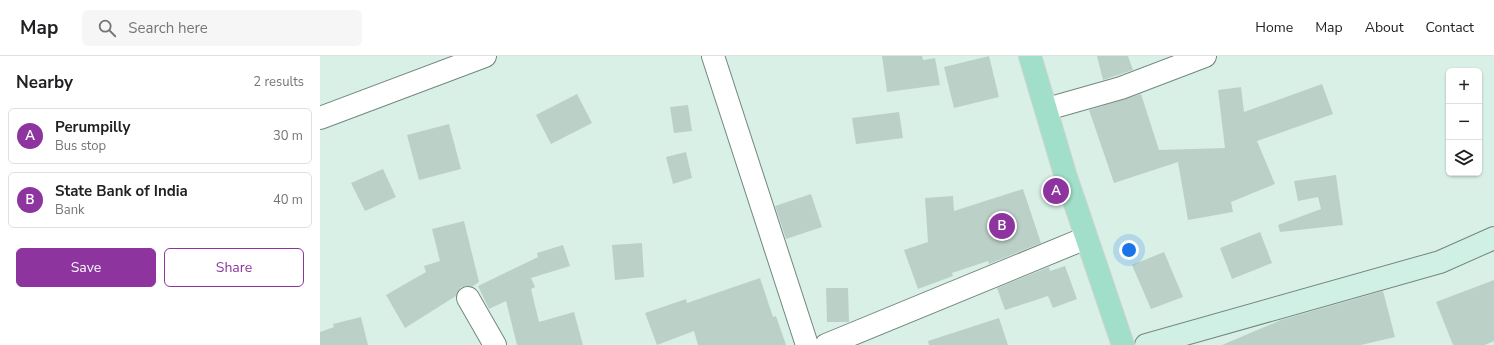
<!DOCTYPE html>
<meta charset="utf-8">
<style>
body{margin:0;font-family:"Nunito Sans",sans-serif;background:#f6f6f6;color:#202124}
.controls{position:absolute;right:12px;top:12px;display:grid;overflow:hidden;border-radius:6px;box-shadow:0 1px 3px #0004}
.controls button{width:36px;height:36px;display:grid;place-items:center;padding:0;border:0;border-bottom:1px solid #e0e0e0;background:#fff;color:#202124;font:20px sans-serif}
.you{position:absolute;left:809px;top:194px;width:14px;height:14px;margin:-10px;border:3px solid #fff;border-radius:50%;background:#1a73e8;box-shadow:0 0 0 6px #1a73e833}
.badge{display:grid;place-items:center;width:26px;height:26px;border-radius:50%;background:#8d349f;color:#fff;font-size:13px;font-weight:700}
.pin{position:absolute;translate:-50% -50%;border:2px solid #fff;box-shadow:0 1px 4px #0006}
.list{margin:0;padding:0;list-style:none}
h2{display:flex;justify-content:space-between;align-items:center;height:52px;margin:0;padding:0 16px;font-size:17px}
h2 small{font-size:13px;font-weight:400;color:#757577}
.list li{display:grid;grid-template-columns:26px 1fr auto;gap:12px;align-items:center;box-sizing:border-box;height:56px;margin:0 8px 8px;padding:0 8px;border:1px solid #e0e0e0;border-radius:6px}
.list b{display:block;font-size:15px;white-space:nowrap}
.list p{margin:0;font-size:13px;white-space:nowrap;color:#757577}
.list em{font-size:13px;font-style:normal;color:#757577}
.actions{display:flex;gap:8px;padding:12px 16px}
.actions a{flex:1;padding:9px 0;border:1px solid #8d349f;border-radius:6px;text-align:center;font-size:14px;color:#8d349f}
.actions .main{background:#8d349f;color:#fff}
.icon{flex:none;width:22px;height:22px;fill:none;stroke:currentColor;stroke-width:2;stroke-linecap:round;stroke-linejoin:round}
.map{position:relative;flex:none;width:1174px;height:289px;overflow:hidden}
header{display:flex;align-items:center;gap:24px;box-sizing:border-box;height:56px;padding:0 20px;background:#fff;border-bottom:1px solid #e0e0e0}
header strong{font-size:19px}
nav{display:flex;gap:22px;margin-inline-start:auto;font-size:14px}
.search{width:280px;height:36px;background:#f6f6f6;display:flex;align-items:center;gap:10px;box-sizing:border-box;padding:0 14px;border-radius:6px;color:#757577;font-size:15px}
main{display:flex}
aside{flex:1;background:#fff}
.map>svg:first-child{display:block}
.building{fill:#bbd1c8}
.lines{fill:none;stroke-linecap:round;stroke-linejoin:round}
.street-casing{stroke:#73877f;stroke-width:24}
.secondary-casing{stroke:#73877f;stroke-width:24}
.primary-casing{stroke:#d1d3d2;stroke-width:24}
.street{stroke:#fff;stroke-width:22}
.secondary{stroke:#d0efe5;stroke-width:22}
.primary{stroke:#a1dfcb;stroke-width:22}
</style>
<header>
<strong>Map</strong>
<div class="search"><svg class="icon" aria-label="search" viewBox="0 0 24 24"><circle cx="10" cy="10" r="6"/><path d="M15 15l6 6"/></svg>Search here</div>
<nav><a>Home</a><a>Map</a><a>About</a><a>Contact</a></nav>
</header>
<main>
<aside>
<h2>Nearby<small>2 results</small></h2>
<ul class="list">
<li><span class="badge">A</span><div><b>Perumpilly</b><p>Bus stop</p></div><em>30 m</em></li>
<li><span class="badge">B</span><div><b>State Bank of India</b><p>Bank</p></div><em>40 m</em></li>
</ul>
<div class="actions"><a class="main">Save</a><a>Share</a></div>
</aside>
<div class="map">
<svg width="1174" height="289" viewBox="0 0 1174 289">
<rect width="100%" height="100%" fill="#d9f0e7"/>
<path class="building" d="M 562,0 L 602,0 L 603,4 L 615,2 L 620,29 L 567,36 Z
M 669,0 L 679,41 L 634,52 L 624,11 Z
M 777,0 L 808,0 L 813,14 L 783,24 Z
M 1002,28 L 1013,58 L 937,85 L 955,128 L 911,146 L 913,156 L 868,164 L 858,106 L 794,127 L 769,54 L 821,38 L 839,94 L 905,92 L 898,34 L 921,31 L 924,56 Z
M 257,38 L 272,67 L 231,88 L 216,59 Z
M 368,49 L 372,75 L 354,77 L 350,51 Z
M 579,56 L 583,82 L 536,88 L 532,62 Z
M 129,68 L 141,113 L 99,124 L 87,79 Z
M 366,96 L 372,122 L 353,128 L 346,101 Z
M 63,113 L 76,141 L 45,155 L 31,127 Z
M 1016,119 L 1023,169 L 960,176 L 958,169 L 1001,153 L 998,141 L 978,145 L 974,125 Z
M 703,133 L 721,187 L 669,208 L 668,205 L 632,217 L 633,220 L 598,233 L 584,194 L 608,186 L 605,142 L 633,140 L 634,155 Z
M 491,138 L 502,171 L 466,183 L 455,150 Z
M 144,165 L 159,226 L 152,231 L 141,231 L 136,240 L 85,272 L 66,239 L 106,216 L 104,210 L 120,205 L 112,173 Z
M 940,176 L 952,207 L 912,223 L 900,192 Z
M 322,187 L 324,221 L 295,224 L 292,189 Z
M 243,189 L 250,210 L 211,222 L 215,231 L 211,233 L 219,266 L 254,256 L 263,289 L 197,289 L 186,245 L 169,253 L 158,230 L 218,201 L 217,197 Z
M 844,196 L 863,241 L 831,253 L 812,209 Z
M 745,210 L 757,243 L 733,252 L 728,240 L 685,254 L 677,232 L 729,211 L 730,215 Z
M 440,222 L 453,261 L 456,260 L 466,289 L 378,289 L 374,275 L 337,289 L 325,257 L 366,243 L 367,247 Z
M 1174,224 L 1174,285 L 1165,289 L 1133,289 L 1116,246 Z
M 506,232 L 528,232 L 529,266 L 507,266 Z
M 1063,235 L 1075,281 L 1041,289 L 902,289 L 961,264 Z
M 41,261 L 48,289 L 0,289 L 0,276 L 14,271 L 13,268 Z
M 679,262 L 688,289 L 609,289 L 608,285 Z"/>
<g class="lines">
<defs>
<path id="street" d="M 393,0 L 487,289
M 727,53 L 801,32 L 885,0
M 0,62 L 165,0
M 148,242 L 175,289
M 506,289 L 766,182"/>
<path id="secondary" d="M 826,289 L 1120,206 L 1174,182"/>
<path id="primary" d="M 710,0 L 745,118 L 803,289"/>
</defs>
<use href="#street" class="street-casing"/>
<use href="#secondary" class="secondary-casing"/>
<use href="#primary" class="primary-casing"/>
<use href="#street" class="street"/>
<use href="#secondary" class="secondary"/>
<use href="#primary" class="primary"/>
</g>
</svg>
<div class="controls">
<button>+</button>
<button>−</button>
<button><svg class="icon" aria-label="layers" viewBox="0 0 24 24"><path d="M12 4l9 5-9 5-9-5zM3 14l9 5 9-5"/></svg></button>
</div>
<div class="you"></div>
<div class="pin badge" style="left:736px;top:135px">A</div>
<div class="pin badge" style="left:682px;top:170px">B</div>
</div>
</main>
